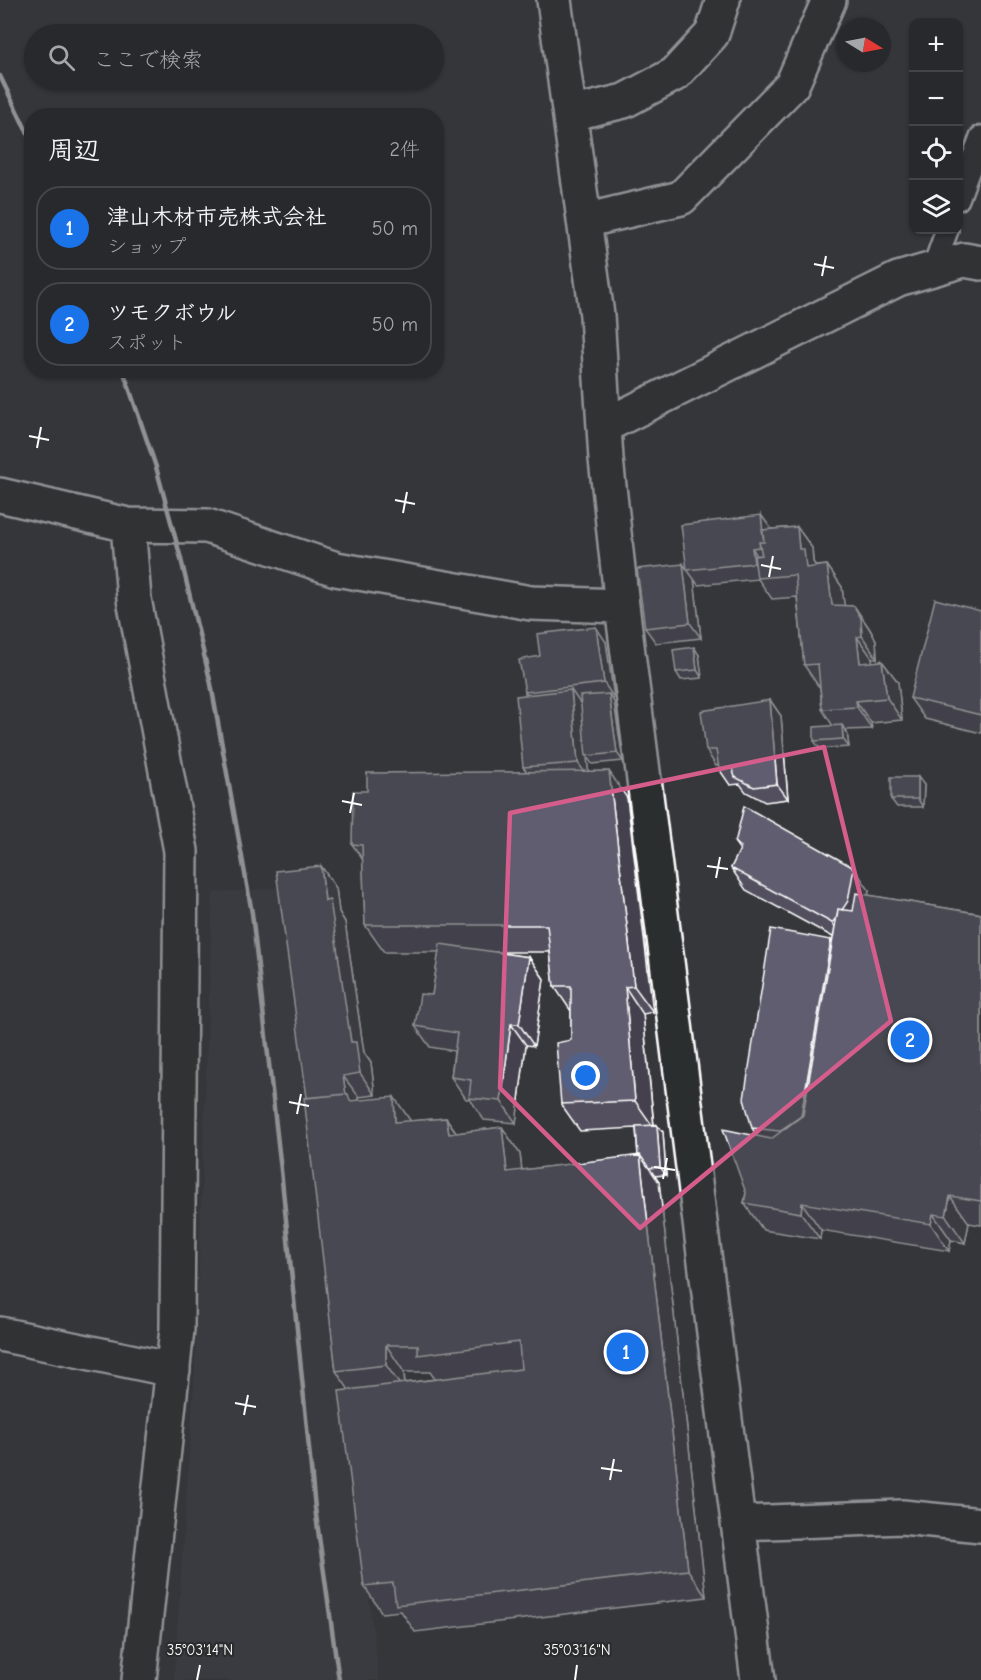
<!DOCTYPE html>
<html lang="ja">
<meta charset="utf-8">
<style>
body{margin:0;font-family:"Comic Neue","Klee One",sans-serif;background:#303134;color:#f1f3f6}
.controls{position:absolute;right:18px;top:18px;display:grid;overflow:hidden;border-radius:12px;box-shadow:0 2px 4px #0004}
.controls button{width:54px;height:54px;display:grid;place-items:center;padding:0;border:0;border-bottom:2px solid #444548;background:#28292c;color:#f1f3f6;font:30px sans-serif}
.compass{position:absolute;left:837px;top:18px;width:54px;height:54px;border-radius:50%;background:#28292c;box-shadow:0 2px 4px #0004;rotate:100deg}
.you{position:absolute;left:586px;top:1076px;width:21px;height:21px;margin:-15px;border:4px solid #fff;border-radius:50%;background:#1a73e8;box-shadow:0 0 0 9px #1a73e833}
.badge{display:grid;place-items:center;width:39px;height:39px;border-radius:50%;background:#1a73e8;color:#fff;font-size:20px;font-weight:700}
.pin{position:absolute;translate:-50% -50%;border:3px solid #fff;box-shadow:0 2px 6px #0006}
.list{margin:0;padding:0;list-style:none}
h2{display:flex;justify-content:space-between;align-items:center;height:78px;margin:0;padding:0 24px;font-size:26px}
h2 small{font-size:20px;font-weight:400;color:#a5a6a9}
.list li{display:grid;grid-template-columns:39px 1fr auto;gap:18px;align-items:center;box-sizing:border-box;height:84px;margin:0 12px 12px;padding:0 12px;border:2px solid #444548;border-radius:24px}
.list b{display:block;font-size:22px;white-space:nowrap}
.list p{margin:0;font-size:20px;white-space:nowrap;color:#a5a6a9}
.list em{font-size:20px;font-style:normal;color:#a5a6a9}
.icon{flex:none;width:33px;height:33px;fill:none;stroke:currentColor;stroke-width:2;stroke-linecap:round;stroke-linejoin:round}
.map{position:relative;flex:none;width:981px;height:1680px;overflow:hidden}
.search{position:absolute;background:#28292c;box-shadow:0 2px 4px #0004;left:24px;top:24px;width:420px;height:66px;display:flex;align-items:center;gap:15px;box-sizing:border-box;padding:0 21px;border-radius:33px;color:#a5a6a9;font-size:22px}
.panel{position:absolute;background:#28292c;box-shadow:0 2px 4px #0004;left:24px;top:108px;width:420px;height:270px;border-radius:24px}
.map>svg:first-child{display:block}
.built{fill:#42424b}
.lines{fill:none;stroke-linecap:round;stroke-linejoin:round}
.lane-casing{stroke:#fff;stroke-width:26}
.street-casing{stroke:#fff;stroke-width:38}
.lane{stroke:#2a2d2e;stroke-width:21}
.street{stroke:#2a2d2e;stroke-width:33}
.rail{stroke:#fff;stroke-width:4.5}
.wall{fill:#53505f;stroke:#fff;stroke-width:1.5;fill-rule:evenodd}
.shaded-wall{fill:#44414e;stroke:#fff;stroke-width:1.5}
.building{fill:#615d6f;stroke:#fff;stroke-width:1.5}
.marked{fill:none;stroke:#d45d8c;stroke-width:4.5;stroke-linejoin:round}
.ticks{fill:none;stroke:#fff;stroke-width:2}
.ticks-label{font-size:15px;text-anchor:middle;fill:#fff;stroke:#2a2d2e;stroke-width:4.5;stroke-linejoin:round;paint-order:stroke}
</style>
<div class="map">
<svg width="981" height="1680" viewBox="0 0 981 1680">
<rect width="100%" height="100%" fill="#35373b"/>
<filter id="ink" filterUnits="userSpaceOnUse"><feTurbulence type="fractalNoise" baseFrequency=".0167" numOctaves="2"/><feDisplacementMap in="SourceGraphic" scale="12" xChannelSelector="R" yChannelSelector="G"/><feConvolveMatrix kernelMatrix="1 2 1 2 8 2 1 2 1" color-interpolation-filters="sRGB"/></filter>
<g filter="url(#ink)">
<path class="built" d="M 278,888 L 379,1680 L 174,1680 L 195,1372 L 213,893 Z"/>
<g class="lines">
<defs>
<path id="lane" d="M 958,199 L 981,137
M 933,269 L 947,230"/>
<path id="street" d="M 554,0 L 597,315 L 606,459 L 622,606 L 758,1680
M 570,114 L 624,101 L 675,74 L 712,34 L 723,0
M 584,221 L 681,198 L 792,85 L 829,0
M 604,426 L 898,279 L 964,260 L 981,263
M 0,495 L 128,525 L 207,526 L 336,569 L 531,603 L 622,606
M 128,525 L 134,599 L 181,851 L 177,1329 L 139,1680
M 0,1334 L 173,1370
M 739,1523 L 902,1517 L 981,1525"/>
</defs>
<use href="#lane" class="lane-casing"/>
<use href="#street" class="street-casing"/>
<use href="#lane" class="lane"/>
<use href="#street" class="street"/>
<path class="rail" d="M 0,76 L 32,142
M 123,370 L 156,467 L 180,555 L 211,684 L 252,913 L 281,1170 L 315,1508 L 339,1680"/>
</g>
<path class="wall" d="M 761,515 L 771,529 L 797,527 L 812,548 L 813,562 L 816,566 L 827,565 L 842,587 L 844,606 L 854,606 L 869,628 L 876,640 L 877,658 L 872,658 L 872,662 L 882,661 L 898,682 L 902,720 L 871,723 L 872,729 L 846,730 L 847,733 L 849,747 L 820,749 L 814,741 L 833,726 L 822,709 L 820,687 L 819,687 L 804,665 L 797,597 L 772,599 L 758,579 L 698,585 L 694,579 L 701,638 L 656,643 L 645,628 L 683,564 L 687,570 Z
M 981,611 L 981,733 L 925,719 L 910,698 Z
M 606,642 L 614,698 L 612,699 L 614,702 L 623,761 L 592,764 L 587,757 L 588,771 L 627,798 L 653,1012 L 643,1014 L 654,1125 L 663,1132 L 666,1175 L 654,1176 L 659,1182 L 706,1597 L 415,1632 L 401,1611 L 382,1613 L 364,1586 L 349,1390 L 336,1371 L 307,1098 L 321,866 L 336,888 L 339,912 L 345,922 L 364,1053 L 371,1063 L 375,1095 L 359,1097 L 359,1100 L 411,1121 L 446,1118 L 457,1133 L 502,1127 L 520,1154 L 522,1170 L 638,1156 L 636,1128 L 580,1131 L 561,1104 L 571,1040 L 571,1011 L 554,986 L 550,952 L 491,952 L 529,957 L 544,979 L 534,1046 L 526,1045 L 516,1123 L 484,1120 L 470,1099 L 466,1099 L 451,1077 L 454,1051 L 430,1047 L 415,1026 L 432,995 L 439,952 L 384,952 L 365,925 L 363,860 L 352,844 L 367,791 L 527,772 L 523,767 L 527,695 L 525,692 L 540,656 ZM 404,1372 L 430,1372 L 435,1379 L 405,1383 Z
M 699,655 L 702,678 L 681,680 L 676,672 Z
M 770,700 L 781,716 L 788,799 L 765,802 L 746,792 L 740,784 L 730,785 L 719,769 L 719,765 L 716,766 L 706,750 Z
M 924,785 L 923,807 L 897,807 L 891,799 Z
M 735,843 L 869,890 L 868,895 L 981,914 L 981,1225 L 969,1223 L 965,1243 L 951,1240 L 949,1251 L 821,1230 L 820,1239 L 763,1230 L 744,1203 L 757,1136 L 752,1128 L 833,942 L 833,937 L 746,890 L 731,868 L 740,850 Z"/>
<path class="shaded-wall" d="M 761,515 L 772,530 L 764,547 Z
M 797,527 L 812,548 L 813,562 L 819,571 L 806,568 L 799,549 Z
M 752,548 L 762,563 L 764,578 L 754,563 Z
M 683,564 L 694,579 L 701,638 L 690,623 Z
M 827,565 L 842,587 L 847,627 L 832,605 Z
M 854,606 L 869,628 L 876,640 L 877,658 L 862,636 Z
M 596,627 L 606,642 L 614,698 L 604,683 Z
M 857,637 L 872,658 L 875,685 L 860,663 Z
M 694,647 L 699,655 L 702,678 L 697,670 Z
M 882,661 L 898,682 L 902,720 L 887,698 Z
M 571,690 L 582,706 L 589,778 L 578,763 Z
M 609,694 L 614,702 L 623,761 L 617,753 Z
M 770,700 L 781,716 L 788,799 L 777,784 Z
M 856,701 L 871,723 L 872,729 L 857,707 Z
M 842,725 L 847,733 L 849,747 L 843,739 Z
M 609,771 L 627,798 L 653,1012 L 634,986 Z
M 918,777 L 924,785 L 923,807 L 918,799 Z
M 321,866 L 336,888 L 339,912 L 345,922 L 364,1053 L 371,1063 L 375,1095 L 360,1073 L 351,1042 L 325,901 Z
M 854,868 L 869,890 L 863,923 L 847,945 L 832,923 Z
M 831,940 L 846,962 L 817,1138 L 801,1116 Z
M 529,957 L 544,979 L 534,1046 L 519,1024 Z
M 625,987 L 643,1014 L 654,1128 L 635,1101 Z
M 511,1024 L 526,1045 L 516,1123 L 501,1101 Z
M 343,1076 L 359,1097 L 360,1111 L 369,1128 L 346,1096 Z
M 394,1097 L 412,1123 L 395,1122 Z
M 446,1118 L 465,1145 L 449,1134 Z
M 657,1125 L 663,1132 L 666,1175 L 660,1167 Z
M 502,1127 L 520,1154 L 525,1199 L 507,1172 Z
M 640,1155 L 659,1182 L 706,1597 L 688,1570 Z
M 950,1196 L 969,1223 L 965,1243 L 946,1216 Z
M 802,1203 L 821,1230 L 820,1239 L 801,1213 Z
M 933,1214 L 951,1240 L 949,1251 L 931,1224 Z
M 386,1345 L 404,1372 L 405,1392 L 386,1365 Z"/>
<path class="building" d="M 761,515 L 764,542 L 759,542 L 760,547 L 752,548 L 754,563 L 687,570 L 681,525 Z
M 797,527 L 799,549 L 804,549 L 806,568 L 827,565 L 832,605 L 854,606 L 861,618 L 862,636 L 857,637 L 860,663 L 882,661 L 887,698 L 856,701 L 857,707 L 822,709 L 818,664 L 804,665 L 795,575 L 757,578 L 754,556 L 762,555 L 759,542 L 764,542 L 762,530 Z
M 683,564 L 690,623 L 645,628 L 637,569 Z
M 935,599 L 981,611 L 981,715 L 910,698 Z
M 596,627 L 604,683 L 525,692 L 519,660 L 540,656 L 537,634 Z
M 694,647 L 697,670 L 676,672 L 673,650 Z
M 571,690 L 578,763 L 523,767 L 516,696 Z
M 609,694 L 617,753 L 586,756 L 580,696 Z
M 770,700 L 777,784 L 754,787 L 735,777 L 732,768 L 719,769 L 716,750 L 706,750 L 701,711 Z
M 842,725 L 843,739 L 814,741 L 814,727 Z
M 609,771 L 634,986 L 625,987 L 635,1101 L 561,1104 L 556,1043 L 571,1040 L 571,986 L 554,986 L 547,925 L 365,925 L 362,845 L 352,844 L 353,791 L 367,791 L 367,773 Z
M 891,777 L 918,777 L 918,799 L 891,799 Z
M 744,806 L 854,868 L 848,901 L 842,910 L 838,909 L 837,917 L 832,923 L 731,868 L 741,847 L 735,843 Z
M 321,866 L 325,901 L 330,900 L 351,1042 L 356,1042 L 360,1073 L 343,1076 L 346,1094 L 307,1098 L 276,871 Z
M 856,893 L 981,914 L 981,1201 L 950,1196 L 946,1216 L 933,1214 L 931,1224 L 802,1203 L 801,1213 L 744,1203 L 746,1193 L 723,1129 L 771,1139 L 803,1115 L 838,909 L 853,911 Z
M 771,929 L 831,940 L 801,1116 L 779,1131 L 752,1128 L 744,1099 Z
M 440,944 L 529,957 L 519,1024 L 511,1024 L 501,1101 L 469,1098 L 471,1080 L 451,1077 L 457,1033 L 415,1026 L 420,994 L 432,995 Z
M 348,1094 L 350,1101 L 394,1097 L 395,1122 L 446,1118 L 449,1134 L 502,1127 L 507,1172 L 640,1155 L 688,1570 L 396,1605 L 393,1583 L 364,1586 L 339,1391 L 521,1369 L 519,1342 L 418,1355 L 418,1345 L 386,1345 L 386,1365 L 336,1371 L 304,1098 Z
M 657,1125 L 660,1167 L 649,1168 L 640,1155 L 638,1156 L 636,1126 Z"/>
</g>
<path d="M0 0H981V1680H0ZM 824,747 L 891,1021 L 640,1228 L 500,1088 L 510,813 Z" fill="#35373b" fill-opacity=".55" fill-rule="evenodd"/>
<path class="marked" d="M 824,747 L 891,1021 L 640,1228 L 500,1088 L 510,813 Z"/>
<path class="ticks" d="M 814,264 L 834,268M 822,276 L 826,256M 29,436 L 49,440M 37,448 L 41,427M 395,500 L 415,504M 403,513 L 407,492M 761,565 L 781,569M 769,577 L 773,556M 342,801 L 362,805M 350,813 L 354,793M 707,866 L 728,869M 716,878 L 720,857M 289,1102 L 309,1106M 297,1114 L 301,1094M 654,1167 L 675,1170M 663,1179 L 667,1158M 235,1403 L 256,1407M 244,1415 L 248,1395M 601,1468 L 622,1471M 610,1480 L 614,1459M 197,1680 L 200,1665M 575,1680 L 577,1665"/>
<g class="ticks-label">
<text x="200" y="1655">35°03'14"N</text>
<text x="577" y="1655">35°03'16"N</text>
</g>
</svg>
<div class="controls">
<button>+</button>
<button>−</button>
<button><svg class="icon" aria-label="locate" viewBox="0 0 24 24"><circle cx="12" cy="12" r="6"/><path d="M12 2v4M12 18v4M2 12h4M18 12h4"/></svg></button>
<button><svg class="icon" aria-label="layers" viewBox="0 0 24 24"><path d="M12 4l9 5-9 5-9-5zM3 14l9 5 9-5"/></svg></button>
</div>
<svg class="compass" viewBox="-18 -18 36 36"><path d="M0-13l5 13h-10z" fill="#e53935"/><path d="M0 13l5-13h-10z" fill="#a5a6a9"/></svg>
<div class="you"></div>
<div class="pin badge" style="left:626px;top:1352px">1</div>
<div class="pin badge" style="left:910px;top:1040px">2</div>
<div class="search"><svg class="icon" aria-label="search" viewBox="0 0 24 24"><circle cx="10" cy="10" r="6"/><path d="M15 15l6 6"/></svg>ここで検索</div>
<section class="panel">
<h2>周辺<small>2件</small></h2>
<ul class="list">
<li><span class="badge">1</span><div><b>津山木材市売株式会社</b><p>ショップ</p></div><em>50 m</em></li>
<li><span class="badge">2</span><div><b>ツモクボウル</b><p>スポット</p></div><em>50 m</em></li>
</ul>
</section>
</div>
